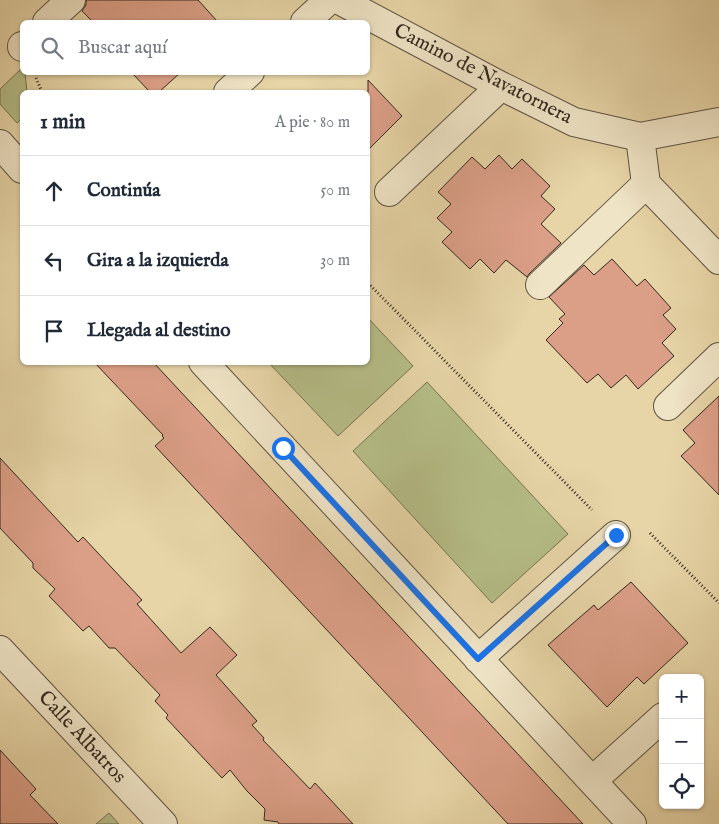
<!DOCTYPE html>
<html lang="es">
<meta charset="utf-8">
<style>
body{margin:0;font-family:"IM FELL English",serif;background:#f2f2f3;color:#1f2937}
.controls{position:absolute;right:15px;bottom:15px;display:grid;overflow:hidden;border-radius:8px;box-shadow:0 1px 4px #0004}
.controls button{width:45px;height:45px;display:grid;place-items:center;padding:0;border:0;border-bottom:1px solid #e0e1e3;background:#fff;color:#1f2937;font:25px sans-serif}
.stop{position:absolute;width:15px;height:15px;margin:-11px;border:4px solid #1a73e8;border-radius:50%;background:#fff}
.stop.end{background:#1a73e8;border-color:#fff;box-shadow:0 1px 5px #0008}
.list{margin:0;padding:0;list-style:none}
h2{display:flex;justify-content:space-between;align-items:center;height:65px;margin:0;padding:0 20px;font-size:21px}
h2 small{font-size:16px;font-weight:400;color:#747a83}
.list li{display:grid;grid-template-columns:32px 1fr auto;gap:15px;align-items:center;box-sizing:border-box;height:70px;padding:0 20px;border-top:1px solid #e0e1e3}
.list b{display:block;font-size:19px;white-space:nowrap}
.list em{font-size:16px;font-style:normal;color:#747a83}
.icon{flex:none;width:28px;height:28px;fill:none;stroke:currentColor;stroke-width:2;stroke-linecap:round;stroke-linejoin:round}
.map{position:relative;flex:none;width:719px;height:824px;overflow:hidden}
.search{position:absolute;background:#fff;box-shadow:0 1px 4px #0004;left:20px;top:20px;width:350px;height:55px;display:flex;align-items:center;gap:12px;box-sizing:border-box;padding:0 18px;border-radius:8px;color:#747a83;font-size:19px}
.panel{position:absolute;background:#fff;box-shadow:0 1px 4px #0004;left:20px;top:90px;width:350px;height:275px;border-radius:8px}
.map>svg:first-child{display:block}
.green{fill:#b5bd87;stroke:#747254}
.building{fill:#db9f87;stroke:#322820}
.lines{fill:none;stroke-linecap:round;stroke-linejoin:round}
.street-casing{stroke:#5f5342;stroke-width:30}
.path{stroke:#322820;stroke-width:3;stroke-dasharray:1 2.5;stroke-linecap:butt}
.street{stroke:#efe4c6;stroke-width:28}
.route{stroke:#1a73e8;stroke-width:6}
.labels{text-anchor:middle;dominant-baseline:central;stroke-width:4.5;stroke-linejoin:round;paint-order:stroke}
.street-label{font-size:20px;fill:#322820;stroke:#efe4c6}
</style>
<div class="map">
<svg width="719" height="824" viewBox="0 0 719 824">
<rect width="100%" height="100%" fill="#e7d5a7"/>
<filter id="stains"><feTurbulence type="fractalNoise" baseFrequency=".004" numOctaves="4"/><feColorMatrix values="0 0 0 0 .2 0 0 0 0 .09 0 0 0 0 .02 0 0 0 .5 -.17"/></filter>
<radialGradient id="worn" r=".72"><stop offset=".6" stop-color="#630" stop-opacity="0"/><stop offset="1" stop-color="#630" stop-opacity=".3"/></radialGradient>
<path class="green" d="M 22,68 L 22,72 L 25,73 L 27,92 L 22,92 L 22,118 L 17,123 L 0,104 L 0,89 Z
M 368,318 L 413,366 L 338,436 L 269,363 L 368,362 Z
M 427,382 L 568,534 L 492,603 L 353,451 Z
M 109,813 L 119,824 L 96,824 Z"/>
<path class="building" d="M 86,0 L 198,0 L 218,22 L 93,22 L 82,11 L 86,5 Z
M 131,72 L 181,72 L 159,92 L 150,92 Z
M 368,80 L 402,116 L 368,150 Z
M 499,155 L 512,169 L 522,159 L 550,186 L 541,196 L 555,209 L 541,224 L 561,243 L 529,274 L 527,277 L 506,260 L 494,273 L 480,259 L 470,269 L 442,242 L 452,232 L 437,218 L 451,204 L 438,192 L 472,157 L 485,169 Z
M 612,259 L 637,286 L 645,279 L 671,308 L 663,315 L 676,329 L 662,343 L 674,356 L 638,389 L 626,375 L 611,388 L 598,374 L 587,383 L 546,340 L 563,323 L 559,319 L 565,314 L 549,297 L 584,265 L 594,275 Z
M 94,362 L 153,362 L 583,824 L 508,824 L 155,446 L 164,438 L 162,436 L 163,435 Z
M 719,396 L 719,495 L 681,456 L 695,443 L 683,430 Z
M 0,458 L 78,542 L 83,537 L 142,600 L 137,604 L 181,653 L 210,627 L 237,655 L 216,675 L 257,721 L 252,725 L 264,738 L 263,740 L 310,789 L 315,783 L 353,824 L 279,824 L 278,822 L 264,820 L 265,809 L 247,791 L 230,770 L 222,778 L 166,718 L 168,715 L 155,701 L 160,695 L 115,648 L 109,648 L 89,626 L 83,631 L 49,596 L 55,589 L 33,568 L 33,563 L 0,528 Z
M 631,582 L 688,643 L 644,684 L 637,677 L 607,707 L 548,645 L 594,605 L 598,610 Z
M 0,750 L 36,789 L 30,795 L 58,824 L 0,824 Z"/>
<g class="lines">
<defs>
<path id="street" d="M 339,0 L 501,86 L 574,122 L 640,137 L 719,122
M 47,22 L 71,0
M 305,22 L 329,0
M 22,47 L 22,46
M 228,92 L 250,72
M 640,137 L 646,184 L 719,260
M 0,144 L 22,169
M 389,192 L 501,86
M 540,285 L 646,184
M 203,362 L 632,824
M 668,406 L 719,357
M 0,650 L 163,824
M 478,659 L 616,535
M 592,781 L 663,717"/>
</defs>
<use href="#street" class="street-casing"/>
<path class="path" d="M 36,78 L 42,92
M 368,283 L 592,510
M 650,533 L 719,603"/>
<use href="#street" class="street"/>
</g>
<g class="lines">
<path class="route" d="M 283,448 L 478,659 L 616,535"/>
</g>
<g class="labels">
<g class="street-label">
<text transform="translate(483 74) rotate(27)">Camino de Navatornera</text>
<text transform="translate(82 737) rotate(47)">Calle Albatros</text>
</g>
</g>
<rect width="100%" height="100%" filter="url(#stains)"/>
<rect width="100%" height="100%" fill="url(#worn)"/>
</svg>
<div class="controls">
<button>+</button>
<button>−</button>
<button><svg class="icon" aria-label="locate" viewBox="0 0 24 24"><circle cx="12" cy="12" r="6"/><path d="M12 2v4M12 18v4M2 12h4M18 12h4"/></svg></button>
</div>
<div class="stop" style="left:283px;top:448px"></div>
<div class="stop end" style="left:616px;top:535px"></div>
<div class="search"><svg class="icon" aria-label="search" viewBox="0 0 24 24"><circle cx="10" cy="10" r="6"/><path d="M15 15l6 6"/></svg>Buscar aquí</div>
<section class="panel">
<h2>1 min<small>A pie · 80 m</small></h2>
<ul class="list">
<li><svg class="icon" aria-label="ahead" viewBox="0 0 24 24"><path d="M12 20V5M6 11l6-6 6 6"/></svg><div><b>Continúa</b></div><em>50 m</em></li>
<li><svg class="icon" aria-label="left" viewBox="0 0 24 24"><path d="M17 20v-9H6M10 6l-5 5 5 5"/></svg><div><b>Gira a la izquierda</b></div><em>30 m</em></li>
<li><svg class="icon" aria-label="arrive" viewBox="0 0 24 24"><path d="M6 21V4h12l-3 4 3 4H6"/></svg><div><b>Llegada al destino</b></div></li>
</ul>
</section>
</div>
